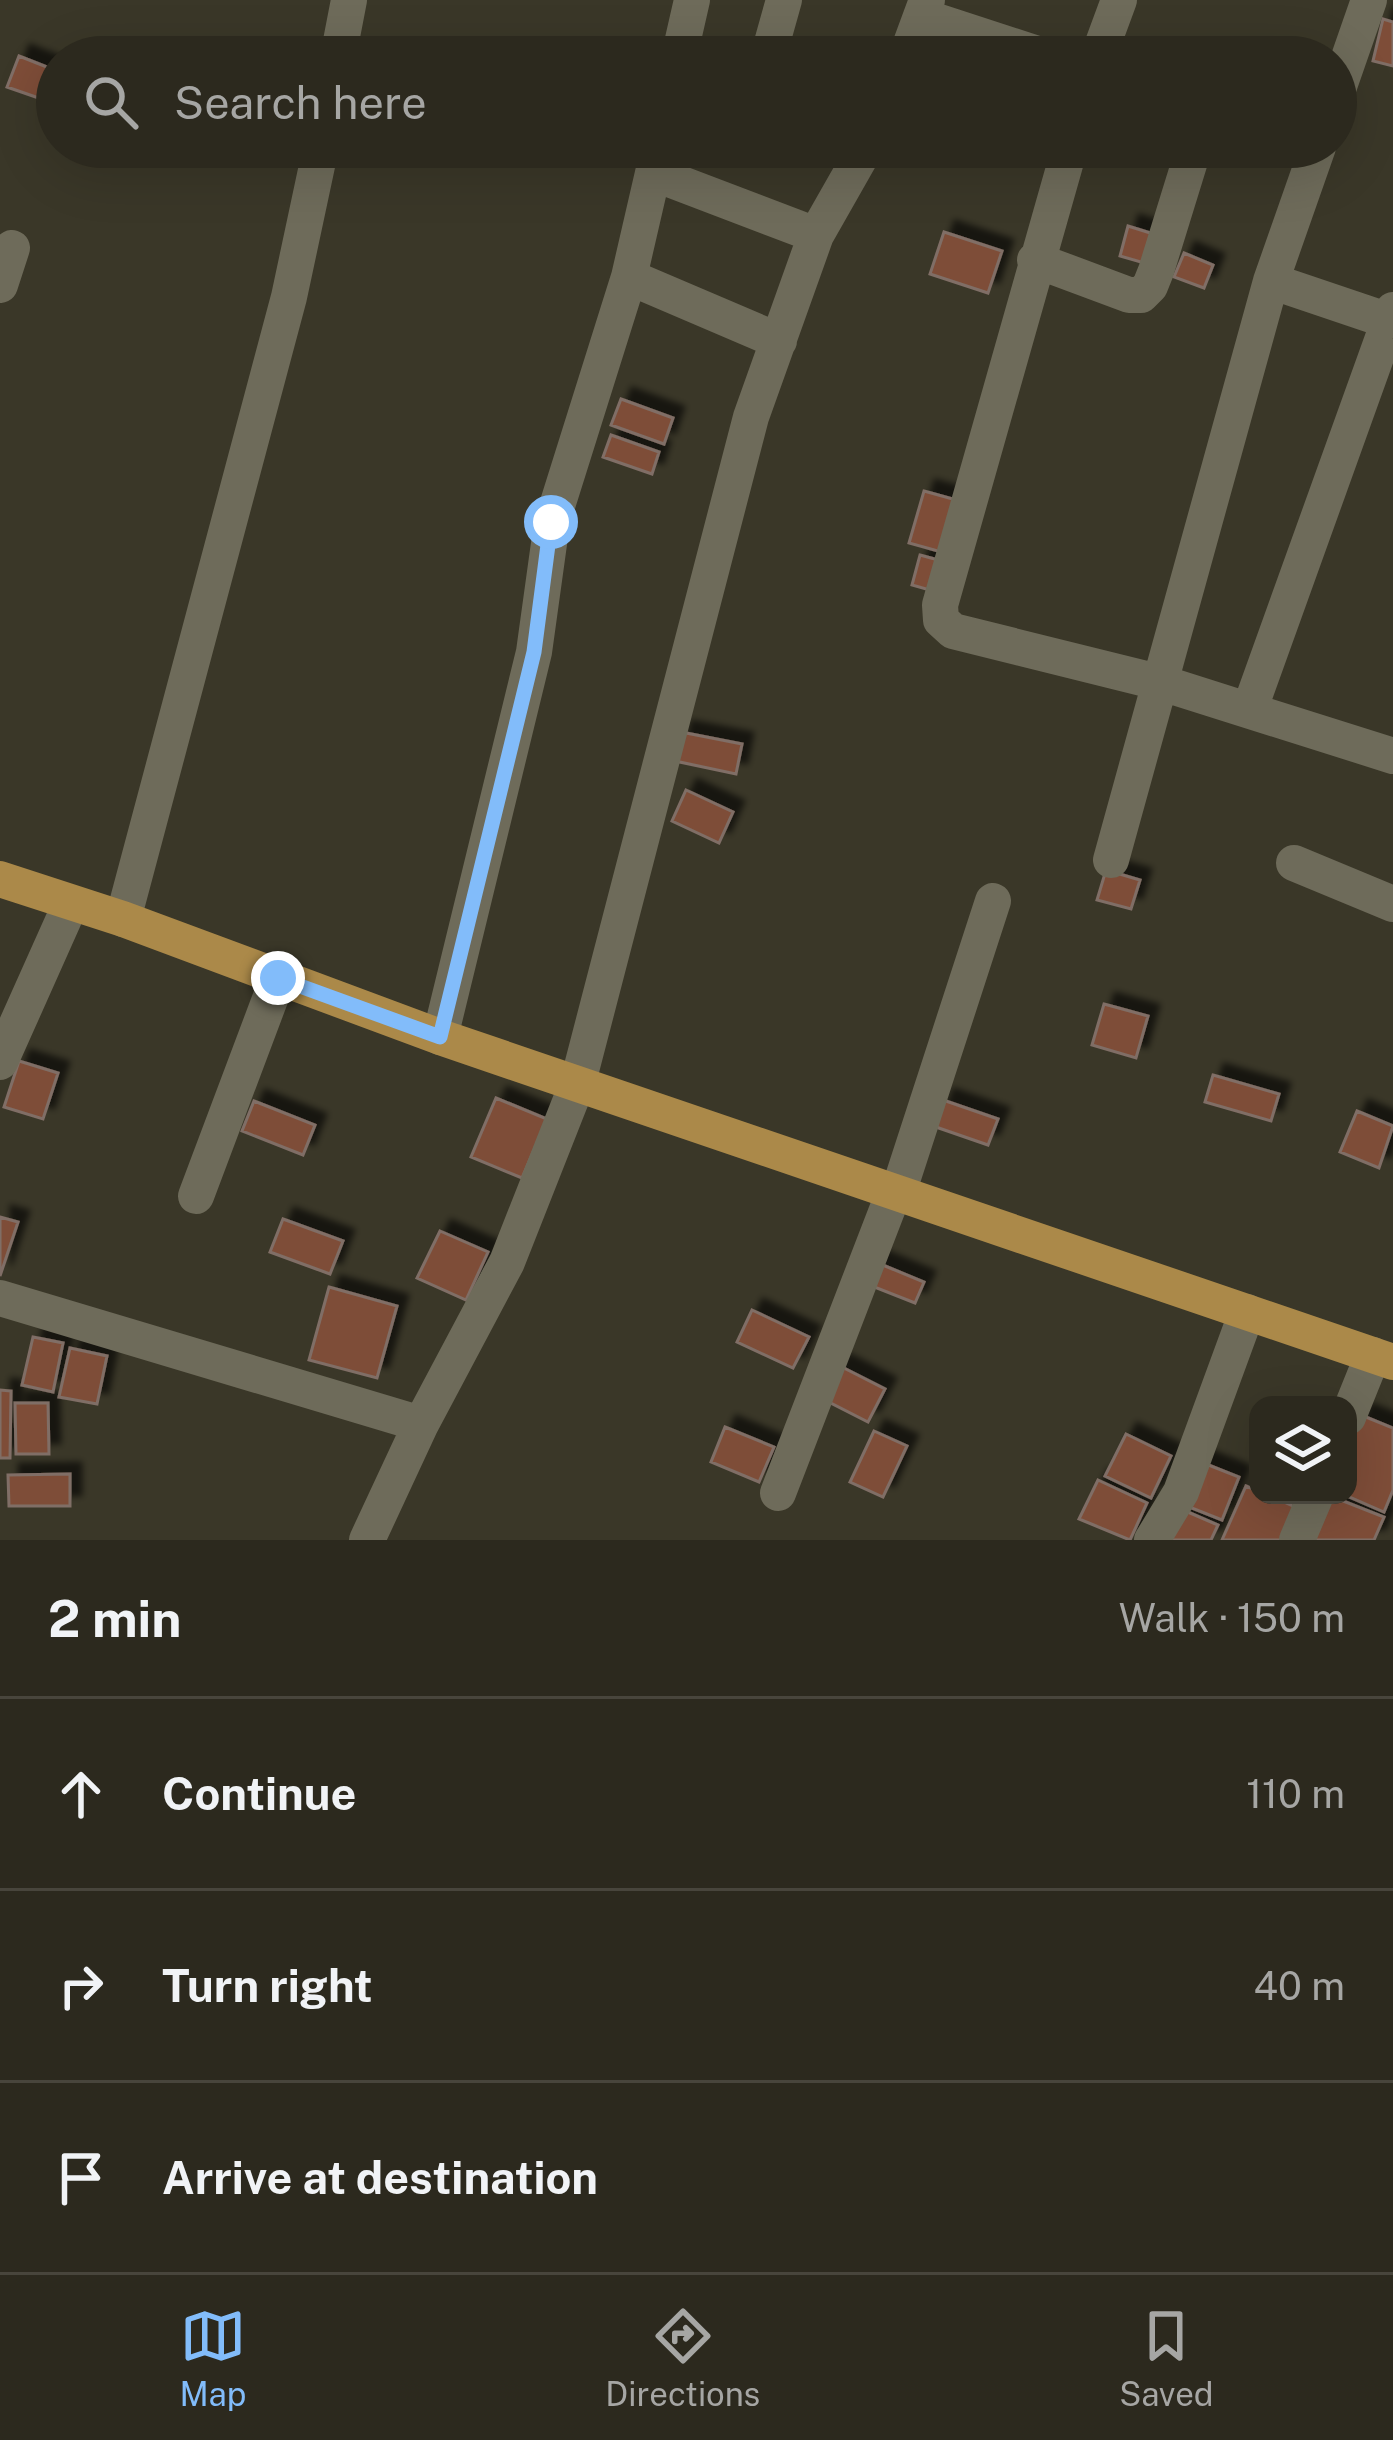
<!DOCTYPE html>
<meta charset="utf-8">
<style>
body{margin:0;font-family:"Public Sans",sans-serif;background:#38352b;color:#f1f3f6}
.controls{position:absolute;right:36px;bottom:36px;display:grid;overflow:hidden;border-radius:24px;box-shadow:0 12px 48px #0002}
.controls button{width:108px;height:108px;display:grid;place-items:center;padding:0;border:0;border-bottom:3px solid #48453c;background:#2c291e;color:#f1f3f6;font:60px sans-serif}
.stop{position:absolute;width:36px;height:36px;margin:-27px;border:9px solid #82bcfa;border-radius:50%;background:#fff}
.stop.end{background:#82bcfa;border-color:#fff;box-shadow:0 3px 12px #0008}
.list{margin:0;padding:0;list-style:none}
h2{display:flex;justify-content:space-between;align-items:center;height:156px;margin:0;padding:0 48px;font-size:51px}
h2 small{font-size:39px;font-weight:400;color:#a6a6a4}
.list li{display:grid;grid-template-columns:78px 1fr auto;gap:36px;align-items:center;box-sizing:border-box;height:192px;padding:0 48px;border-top:3px solid #48453c}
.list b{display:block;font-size:45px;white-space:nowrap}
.list em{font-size:39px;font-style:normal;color:#a6a6a4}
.icon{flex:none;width:66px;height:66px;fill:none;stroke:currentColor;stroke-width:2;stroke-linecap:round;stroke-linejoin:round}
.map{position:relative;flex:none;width:1393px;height:1540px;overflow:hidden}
.search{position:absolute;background:#2c291e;box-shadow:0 12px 48px #0002;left:36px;right:36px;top:36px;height:132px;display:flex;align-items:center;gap:30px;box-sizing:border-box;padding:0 42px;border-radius:66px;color:#a6a6a4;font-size:45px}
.sheet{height:732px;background:#2c291e}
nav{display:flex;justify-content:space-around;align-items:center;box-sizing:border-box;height:168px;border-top:3px solid #48453c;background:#2c291e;font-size:33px;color:#a6a6a4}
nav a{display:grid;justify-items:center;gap:6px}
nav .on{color:#82bcfa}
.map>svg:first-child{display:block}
.building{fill:#7e4e38;stroke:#806e66;stroke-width:3;filter:url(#shadow)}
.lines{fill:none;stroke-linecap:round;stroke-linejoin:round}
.minor{stroke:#6e6b5a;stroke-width:36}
.major{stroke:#ab8949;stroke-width:36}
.route{stroke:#82bcfa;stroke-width:15}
</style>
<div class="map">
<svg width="1393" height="1540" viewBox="0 0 1393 1540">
<defs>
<filter id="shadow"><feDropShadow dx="11" dy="-11" stdDeviation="3" flood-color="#0009"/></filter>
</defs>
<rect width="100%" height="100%" fill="#3a3728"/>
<path class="building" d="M 1383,19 L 1393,22 L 1393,66 L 1373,61 Z
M 19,56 L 57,71 L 50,102 L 7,87 Z
M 1128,226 L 1160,236 L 1151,265 L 1120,256 Z
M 944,232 L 1002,251 L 988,293 L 930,274 Z
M 1184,253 L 1213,265 L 1204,288 L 1174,277 Z
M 621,399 L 673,418 L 664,444 L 611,425 Z
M 611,435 L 659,452 L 652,474 L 603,457 Z
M 924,491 L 960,501 L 945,553 L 909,543 Z
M 920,555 L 942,561 L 933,591 L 912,585 Z
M 681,732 L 742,744 L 736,774 L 675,761 Z
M 686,790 L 733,812 L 719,843 L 672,821 Z
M 1106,870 L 1140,880 L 1131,909 L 1097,900 Z
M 1104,1004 L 1148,1016 L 1136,1058 L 1092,1045 Z
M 19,1061 L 58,1073 L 43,1119 L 4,1107 Z
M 1213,1075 L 1279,1094 L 1271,1121 L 1205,1102 Z
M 496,1098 L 547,1119 L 522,1178 L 471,1157 Z
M 943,1100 L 998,1119 L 988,1145 L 933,1126 Z
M 254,1101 L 315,1125 L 303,1155 L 242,1131 Z
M 1357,1111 L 1393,1126 L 1379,1168 L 1340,1152 Z
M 0,1217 L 18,1222 L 0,1276 Z
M 283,1219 L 343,1241 L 330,1274 L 270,1252 Z
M 440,1231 L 488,1252 L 466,1300 L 417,1278 Z
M 873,1261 L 924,1282 L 915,1303 L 864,1283 Z
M 329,1287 L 397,1306 L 377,1378 L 309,1360 Z
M 752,1310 L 809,1337 L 793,1368 L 737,1342 Z
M 33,1337 L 63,1343 L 53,1392 L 22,1385 Z
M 70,1348 L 107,1356 L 97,1404 L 59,1397 Z
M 838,1365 L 885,1389 L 868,1422 L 821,1398 Z
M 0,1390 L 11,1391 L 10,1458 L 0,1458 Z
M 15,1403 L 48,1403 L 49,1454 L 16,1454 Z
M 1361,1415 L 1393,1428 L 1393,1490 L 1384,1512 L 1345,1495 L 1348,1495 L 1348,1446 Z
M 725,1427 L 774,1447 L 759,1482 L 711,1462 Z
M 874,1431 L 907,1446 L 883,1497 L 850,1482 Z
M 1126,1434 L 1171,1456 L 1151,1498 L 1105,1476 Z
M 1196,1460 L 1239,1477 L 1222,1520 L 1179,1503 Z
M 70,1474 L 70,1506 L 9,1506 L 8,1475 Z
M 1098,1480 L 1147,1503 L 1130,1540 L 1079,1519 Z
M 1246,1486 L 1258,1491 L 1258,1495 L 1268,1495 L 1295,1507 L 1281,1540 L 1222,1540 Z
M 1328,1495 L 1384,1517 L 1374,1540 L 1306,1540 Z
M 1174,1506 L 1218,1525 L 1211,1540 L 1159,1540 Z"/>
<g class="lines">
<path class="minor" d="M 921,16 L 1047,57
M 338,57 L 349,0
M 679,57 L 692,0
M 768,57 L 784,0
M 906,57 L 927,0
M 1098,57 L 1119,0
M 1336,95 L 1369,0
M 1070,147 L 940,605 L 941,620 L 953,631 L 1162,683 L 1393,756
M 653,173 L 816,235
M 1035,260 L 1129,295 L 1141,295 L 1150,286 L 1156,271 L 1194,148
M 629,277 L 779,341
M 1271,281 L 1389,321
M 0,285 L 12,248
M 1250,708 L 1393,310
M 1111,860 L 1271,281 L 1318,147
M 1294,863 L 1393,904
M 123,919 L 289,297 L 321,147
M 440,1037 L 534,652 L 552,522 L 629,277 L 659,147
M 0,1062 L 71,903
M 898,1193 L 993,901
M 196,1196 L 278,978
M 0,1298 L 421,1424
M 1348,1417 L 1373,1355
M 778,1493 L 894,1192
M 367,1540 L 421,1424 L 507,1262 L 578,1082 L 751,417 L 816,235 L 866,147
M 1152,1540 L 1181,1492 L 1247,1312
M 1297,1540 L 1316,1495"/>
<path class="major" d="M 0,879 L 123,919 L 440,1037 L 1393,1362"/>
</g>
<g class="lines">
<path class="route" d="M 278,978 L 440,1037 L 534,652 L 551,522"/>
</g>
</svg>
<div class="controls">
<button><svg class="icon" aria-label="layers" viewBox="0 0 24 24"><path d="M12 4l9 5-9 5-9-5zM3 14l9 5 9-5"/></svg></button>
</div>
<div class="stop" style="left:551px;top:522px"></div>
<div class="stop end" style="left:278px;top:978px"></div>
<div class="search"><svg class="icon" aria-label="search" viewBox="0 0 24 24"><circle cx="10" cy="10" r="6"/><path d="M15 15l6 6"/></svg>Search here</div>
</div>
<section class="sheet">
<h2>2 min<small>Walk · 150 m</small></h2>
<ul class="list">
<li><svg class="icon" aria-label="ahead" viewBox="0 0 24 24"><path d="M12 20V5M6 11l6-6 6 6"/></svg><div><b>Continue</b></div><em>110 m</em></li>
<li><svg class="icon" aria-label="right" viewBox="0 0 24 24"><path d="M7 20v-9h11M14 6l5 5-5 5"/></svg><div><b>Turn right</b></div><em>40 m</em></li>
<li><svg class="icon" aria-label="arrive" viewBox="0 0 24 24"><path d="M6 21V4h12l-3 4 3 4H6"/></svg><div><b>Arrive at destination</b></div></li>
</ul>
</section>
<nav>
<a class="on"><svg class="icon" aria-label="map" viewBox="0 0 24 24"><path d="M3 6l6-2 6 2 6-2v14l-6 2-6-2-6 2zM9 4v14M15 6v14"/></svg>Map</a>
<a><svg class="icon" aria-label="directions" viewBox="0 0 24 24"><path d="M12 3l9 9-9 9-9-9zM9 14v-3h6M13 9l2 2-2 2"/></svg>Directions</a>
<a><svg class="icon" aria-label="saved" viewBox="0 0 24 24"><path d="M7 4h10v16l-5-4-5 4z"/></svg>Saved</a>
</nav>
